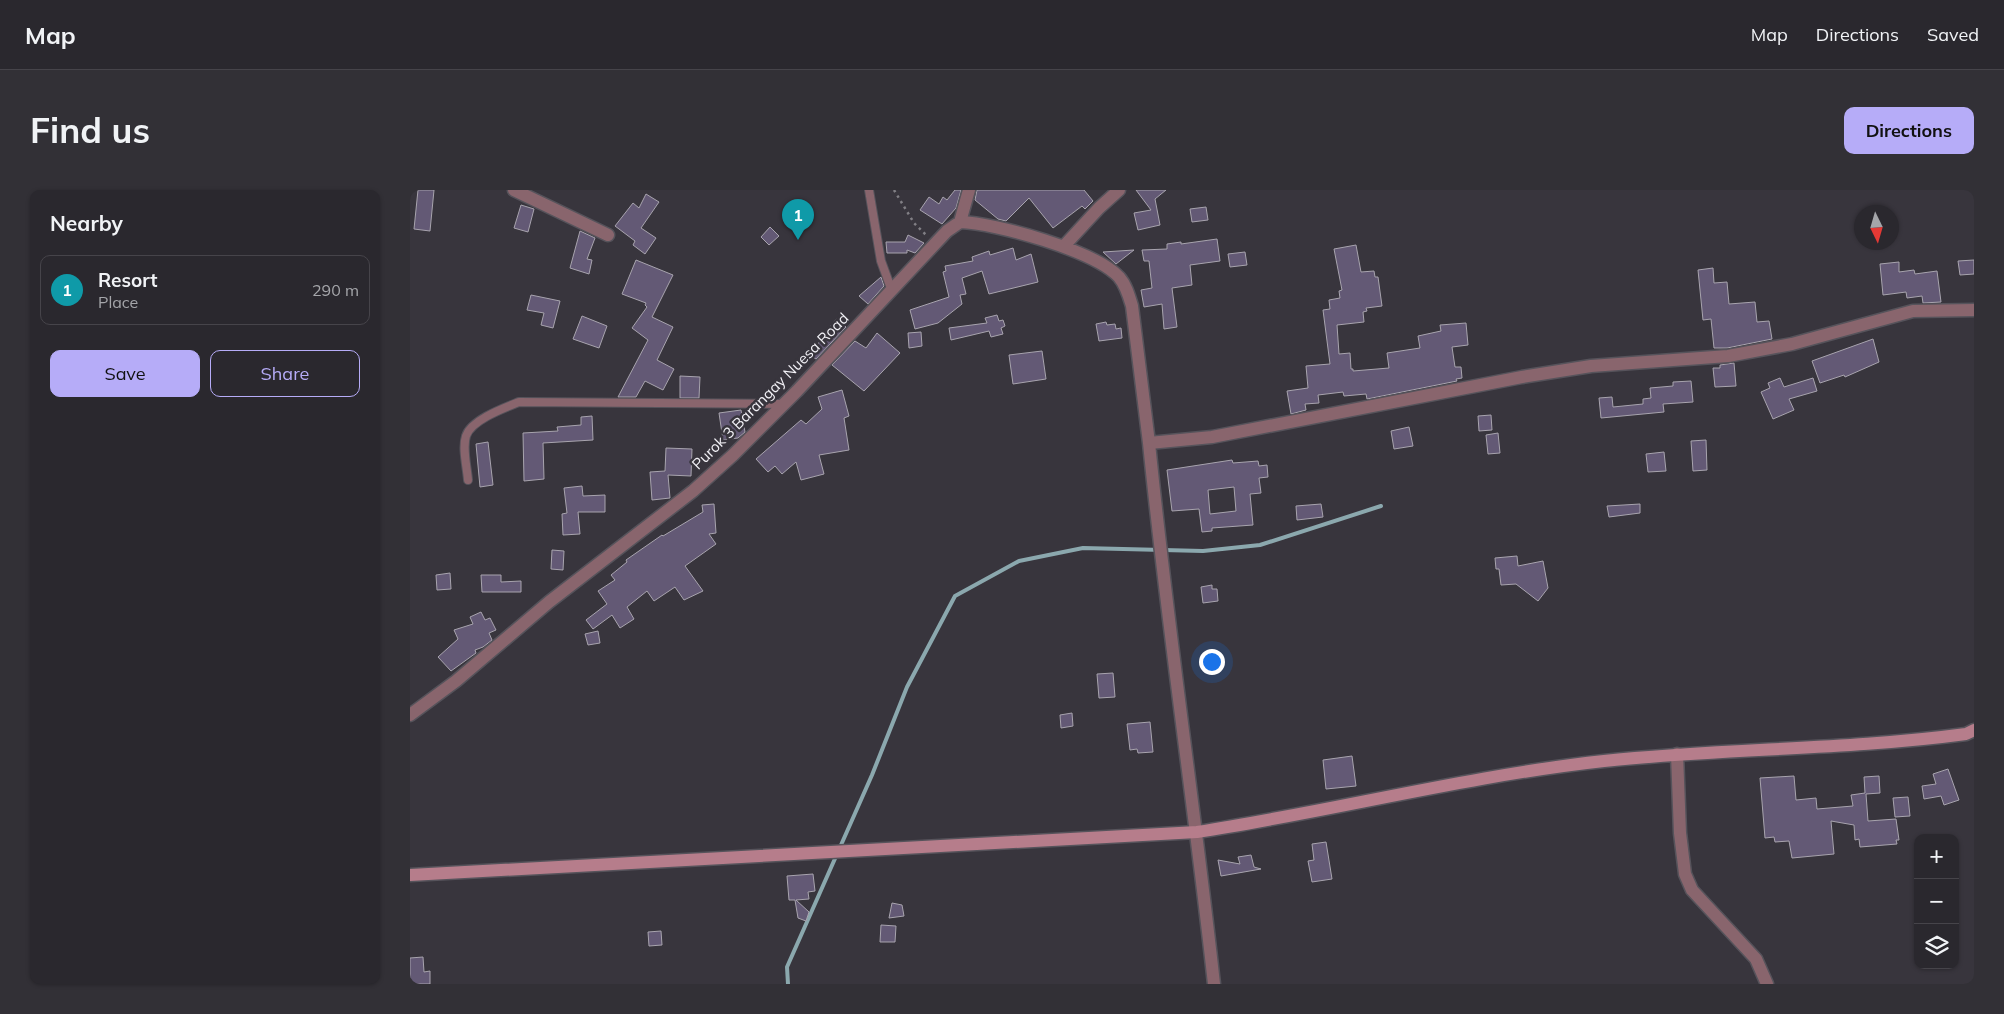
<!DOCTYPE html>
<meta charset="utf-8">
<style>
body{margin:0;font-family:Mulish,sans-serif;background:#323036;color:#f1f3f6}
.controls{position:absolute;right:15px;bottom:15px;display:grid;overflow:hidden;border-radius:10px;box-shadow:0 1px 4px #0004}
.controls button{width:45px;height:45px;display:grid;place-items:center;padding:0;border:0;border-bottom:1px solid #46444a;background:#2a282e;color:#f1f3f6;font:25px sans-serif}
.compass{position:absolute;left:1444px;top:15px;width:45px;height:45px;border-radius:50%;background:#2a282e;box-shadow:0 1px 4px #0004;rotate:175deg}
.you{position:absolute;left:801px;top:471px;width:18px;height:18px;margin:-12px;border:4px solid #fff;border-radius:50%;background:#1a73e8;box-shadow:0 0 0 8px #1a73e833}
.badge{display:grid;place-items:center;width:32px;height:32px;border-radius:50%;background:#b6acf8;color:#fff;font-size:16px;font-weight:700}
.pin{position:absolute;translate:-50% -41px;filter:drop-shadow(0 1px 2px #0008)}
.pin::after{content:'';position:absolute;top:26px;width:18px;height:15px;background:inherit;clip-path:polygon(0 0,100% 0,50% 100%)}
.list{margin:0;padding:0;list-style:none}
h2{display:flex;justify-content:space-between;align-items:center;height:65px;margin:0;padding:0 20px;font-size:21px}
h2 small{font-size:16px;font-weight:400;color:#a5a6aa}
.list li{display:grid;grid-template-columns:32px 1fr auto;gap:15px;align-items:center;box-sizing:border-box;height:70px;margin:0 10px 10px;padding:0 10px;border:1px solid #46444a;border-radius:10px}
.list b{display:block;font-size:19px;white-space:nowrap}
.list p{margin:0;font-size:16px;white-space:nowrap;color:#a5a6aa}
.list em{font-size:16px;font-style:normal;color:#a5a6aa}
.actions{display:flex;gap:10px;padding:15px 20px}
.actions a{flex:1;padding:11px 0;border:1px solid #b6acf8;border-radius:10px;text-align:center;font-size:18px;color:#b6acf8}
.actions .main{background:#b6acf8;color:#111}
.icon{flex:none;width:28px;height:28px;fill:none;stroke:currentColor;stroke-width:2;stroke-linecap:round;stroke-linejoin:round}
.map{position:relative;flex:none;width:1564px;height:794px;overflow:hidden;border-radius:10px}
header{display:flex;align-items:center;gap:30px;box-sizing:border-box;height:70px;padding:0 25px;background:#2a282e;border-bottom:1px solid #46444a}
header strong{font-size:24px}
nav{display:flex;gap:28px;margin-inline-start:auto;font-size:18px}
.intro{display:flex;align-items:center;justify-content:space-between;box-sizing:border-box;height:120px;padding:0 30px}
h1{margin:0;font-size:35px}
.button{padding:12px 22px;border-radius:10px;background:#b6acf8;color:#111;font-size:18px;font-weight:700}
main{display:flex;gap:30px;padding:0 30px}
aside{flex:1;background:#2a282e;border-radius:10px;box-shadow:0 1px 4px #0004}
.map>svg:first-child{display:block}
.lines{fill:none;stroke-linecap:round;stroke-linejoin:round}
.stream{stroke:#8ba8ae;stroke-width:4}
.building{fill:#635975;stroke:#a8a4ae;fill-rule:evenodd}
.lane-casing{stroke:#56535b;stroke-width:10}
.street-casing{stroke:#56535b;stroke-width:15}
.secondary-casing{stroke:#56535b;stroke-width:15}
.path{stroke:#817f85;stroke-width:2.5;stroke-dasharray:2.5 4;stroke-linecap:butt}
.lane{stroke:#89656d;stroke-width:8}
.street{stroke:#89656d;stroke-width:12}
.secondary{stroke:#b67d8b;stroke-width:12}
.labels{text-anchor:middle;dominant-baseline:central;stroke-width:5;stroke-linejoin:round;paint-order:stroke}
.street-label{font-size:15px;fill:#f3f2f7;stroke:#38353d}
</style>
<header>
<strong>Map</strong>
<nav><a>Map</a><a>Directions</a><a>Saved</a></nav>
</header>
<div class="intro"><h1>Find us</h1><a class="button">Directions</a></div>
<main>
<aside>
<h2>Nearby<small></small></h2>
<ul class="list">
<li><span class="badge" style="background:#0f9aa8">1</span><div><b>Resort</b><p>Place</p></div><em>290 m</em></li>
</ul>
<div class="actions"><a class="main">Save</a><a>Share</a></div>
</aside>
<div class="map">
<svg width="1564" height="794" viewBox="0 0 1564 794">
<rect width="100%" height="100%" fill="#38353d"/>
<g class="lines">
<path class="stream" d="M 378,794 L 377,777 L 462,585 L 497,497 L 545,406 L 609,371 L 673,358 L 793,361 L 850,355 L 971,316"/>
</g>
<path class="building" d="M 8,0 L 24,0 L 20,41 L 4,39 Z
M 545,0 L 551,0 L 546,18 L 532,34 L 510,20 L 519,7 L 529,14 L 533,7 L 537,10 Z
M 567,0 L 674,0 L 683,11 L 675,19 L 672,16 L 643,38 L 619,8 L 596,31 L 588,29 L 565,10 Z
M 726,0 L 756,0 L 745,9 L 750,35 L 728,40 L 724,23 L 741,20 Z
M 236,4 L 249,12 L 231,38 L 246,48 L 235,64 L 223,55 L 225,51 L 205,36 L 223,13 L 229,18 Z
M 111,15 L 124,19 L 118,42 L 104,38 Z
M 796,17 L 798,30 L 782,32 L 780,19 Z
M 360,37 L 369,46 L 359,55 L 351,47 Z
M 170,41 L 185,48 L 177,69 L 182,70 L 179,84 L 160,78 Z
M 498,45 L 514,53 L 505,63 L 497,60 L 497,63 L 477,63 L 476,52 L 495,52 Z
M 807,49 L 810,71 L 780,75 L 782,95 L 762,98 L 767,137 L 754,139 L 752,114 L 734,117 L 731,100 L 742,98 L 739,71 L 734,71 L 732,60 L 757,59 L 757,54 L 771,52 L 771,54 Z
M 946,55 L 951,82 L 964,81 L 965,87 L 968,87 L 972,116 L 956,118 L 957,121 L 953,122 L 954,132 L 927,135 L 929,164 L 940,163 L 941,179 L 943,179 L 943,181 L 979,178 L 977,163 L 1010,158 L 1008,146 L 1031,141 L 1030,135 L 1056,133 L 1058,155 L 1042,157 L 1045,177 L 1051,177 L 1052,188 L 1046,189 L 1047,191 L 957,209 L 956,204 L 934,206 L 933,202 L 908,205 L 909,213 L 895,214 L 896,220 L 881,224 L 877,201 L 898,198 L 896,176 L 920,174 L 913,120 L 920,119 L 919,110 L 930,108 L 929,101 L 932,100 L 924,59 Z
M 603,58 L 606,70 L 621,64 L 628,92 L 579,104 L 572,81 L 552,88 L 556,104 L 550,105 L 552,114 L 528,133 L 505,139 L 500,120 L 539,107 L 533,82 L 536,81 L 535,76 L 563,71 L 562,67 L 579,61 L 580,65 Z
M 724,60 L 706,74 L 693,62 Z
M 835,62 L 837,75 L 820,77 L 818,64 Z
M 226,70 L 263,85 L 242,127 L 263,137 L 247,170 L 264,179 L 253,200 L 235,191 L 226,207 L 208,207 L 238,150 L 222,138 L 237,117 L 235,115 L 236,113 L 212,104 Z
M 1564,70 L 1564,84 L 1550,85 L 1548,71 Z
M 1489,72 L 1489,82 L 1504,80 L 1505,84 L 1527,81 L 1531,112 L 1513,113 L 1512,106 L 1497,108 L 1496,102 L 1473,105 L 1470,74 Z
M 1303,78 L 1304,93 L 1317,92 L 1319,114 L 1345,112 L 1347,132 L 1359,131 L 1362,149 L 1317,158 L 1304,158 L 1301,129 L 1293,130 L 1288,80 Z
M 471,87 L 474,96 L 458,114 L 449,106 Z
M 121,105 L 150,111 L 143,138 L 131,135 L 134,123 L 117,120 Z
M 587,125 L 589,131 L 593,130 L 595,136 L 591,138 L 593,144 L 581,147 L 579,141 L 541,150 L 539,138 L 577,133 L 575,128 Z
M 172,126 L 197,136 L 189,158 L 163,149 Z
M 426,129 L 436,137 L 406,169 L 400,165 Z
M 696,132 L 697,135 L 705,134 L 706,139 L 711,138 L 712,148 L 689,151 L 686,134 Z
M 511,142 L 512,156 L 499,158 L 498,143 Z
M 467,143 L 490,163 L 454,201 L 422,175 L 445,151 L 456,158 Z
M 1463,149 L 1469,172 L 1435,187 L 1434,185 L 1410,193 L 1402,171 Z
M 632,161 L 636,189 L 603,194 L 599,165 Z
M 1324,173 L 1326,196 L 1305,197 L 1303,178 L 1310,178 L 1310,175 Z
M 270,186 L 290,187 L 289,208 L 270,208 Z
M 1370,188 L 1374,197 L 1403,188 L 1407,201 L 1379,209 L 1384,220 L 1363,229 L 1351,202 L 1360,198 L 1358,193 Z
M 1281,191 L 1283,212 L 1253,214 L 1254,222 L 1191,228 L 1189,208 L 1202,207 L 1203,217 L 1233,214 L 1233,209 L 1241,208 L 1240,198 L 1263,196 L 1263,192 Z
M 432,200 L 439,226 L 434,228 L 439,260 L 409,265 L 414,284 L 391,290 L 386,272 L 372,284 L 365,276 L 358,282 L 346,269 L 391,230 L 396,234 L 412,219 L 408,207 Z
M 331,220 L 335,242 L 328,248 L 313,250 L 309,223 Z
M 1081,225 L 1082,240 L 1069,241 L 1068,226 Z
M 182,226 L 183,250 L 133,253 L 134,289 L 114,291 L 113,243 L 148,241 L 147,237 L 171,235 L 171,227 Z
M 999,237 L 1003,256 L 984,259 L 981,241 Z
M 1088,243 L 1090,263 L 1078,264 L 1076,245 Z
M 1296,250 L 1297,280 L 1283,281 L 1281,251 Z
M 78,252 L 83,295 L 70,297 L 66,254 Z
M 256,258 L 282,259 L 281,286 L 258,285 L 260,308 L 242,310 L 240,282 L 255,281 Z
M 1254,262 L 1256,281 L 1238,282 L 1236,264 Z
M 822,270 L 823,273 L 848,271 L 849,276 L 857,275 L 858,287 L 849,288 L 851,303 L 840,304 L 843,335 L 802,338 L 802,341 L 792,342 L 789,319 L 762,321 L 757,280 ZM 824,297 L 826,321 L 800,324 L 798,300 Z
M 172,296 L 173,306 L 195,305 L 195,322 L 168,322 L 170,344 L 153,345 L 152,324 L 157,323 L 154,298 Z
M 304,314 L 306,343 L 299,344 L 306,354 L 275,376 L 293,401 L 274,410 L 265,397 L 244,411 L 237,401 L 217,417 L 224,429 L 210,438 L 202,425 L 183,439 L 176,430 L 197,414 L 188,401 L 205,390 L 201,385 L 217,372 L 216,370 L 252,345 L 253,346 L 293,322 L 292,315 Z
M 911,314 L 913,327 L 887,330 L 886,316 Z
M 1230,314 L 1230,323 L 1199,327 L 1197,316 Z
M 142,360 L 154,361 L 153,380 L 141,379 Z
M 1107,366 L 1108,376 L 1133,371 L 1138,398 L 1128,411 L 1106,394 L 1091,395 L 1089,379 L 1086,379 L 1085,368 Z
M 40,383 L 41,399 L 27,400 L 26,385 Z
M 71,385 L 91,385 L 91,392 L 111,391 L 111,402 L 72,402 Z
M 802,395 L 802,399 L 807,399 L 808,411 L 793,413 L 791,397 Z
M 71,422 L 75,430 L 80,428 L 86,440 L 79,443 L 82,450 L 73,457 L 65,460 L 66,463 L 41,481 L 28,467 L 48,449 L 44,440 L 63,434 L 60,427 Z
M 188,441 L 190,453 L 178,455 L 175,444 Z
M 703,483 L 705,507 L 689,508 L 687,484 Z
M 662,523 L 663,536 L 651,538 L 650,525 Z
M 740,532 L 743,562 L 728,563 L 727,559 L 720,560 L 717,534 Z
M 942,566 L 946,596 L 916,599 L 913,570 Z
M 1538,579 L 1549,610 L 1534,615 L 1531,606 L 1514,609 L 1512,596 L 1526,594 L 1523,584 Z
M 1384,586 L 1386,610 L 1406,608 L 1407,619 L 1443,616 L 1441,605 L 1455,603 L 1454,587 L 1469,586 L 1470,603 L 1456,604 L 1458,631 L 1486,629 L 1489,650 L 1486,650 L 1487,654 L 1450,657 L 1449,649 L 1445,650 L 1444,635 L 1421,631 L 1424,664 L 1382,668 L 1379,651 L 1365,652 L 1364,647 L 1355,648 L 1350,588 Z
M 1498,607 L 1500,626 L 1485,627 L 1483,608 Z
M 916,652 L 922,689 L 902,692 L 898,671 L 904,670 L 902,654 Z
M 841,665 L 844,677 L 851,679 L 811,686 L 808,670 L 830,674 L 828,667 Z
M 403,684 L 405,701 L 398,702 L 399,709 L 386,710 L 399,722 L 396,731 L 388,728 L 385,710 L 379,710 L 377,686 Z
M 482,713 L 492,715 L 494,726 L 479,728 Z
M 471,735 L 486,736 L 485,752 L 470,752 Z
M 251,741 L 252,755 L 239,756 L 238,742 Z
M 13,767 L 14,782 L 20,781 L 20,794 L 0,794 L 0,768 Z"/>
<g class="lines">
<defs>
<path id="lane" d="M 459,0 L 471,71 L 482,101
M 58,290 C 57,277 52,258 56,246 C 61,230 94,218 109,212 L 374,214"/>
<path id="street" d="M 104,0 L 198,45
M 550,32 L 559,0
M 654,56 L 689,18 L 709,0
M 739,253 C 757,434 784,613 804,794
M 0,525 L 46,491 L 139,412 L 283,301 L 323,265 L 387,201 L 537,41 L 550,32 C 586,33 685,61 709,87 C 716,95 719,106 722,116 L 739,253 L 802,247 L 1112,187 L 1181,176 L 1318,166 L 1382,154 L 1503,121 L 1564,120
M 1267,564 L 1270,643 L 1275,684 L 1282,700 L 1346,769 L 1357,794"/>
<path id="secondary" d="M 0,685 L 787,642 C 923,621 1057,586 1194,571 C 1315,558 1436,560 1556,544 L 1564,540"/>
</defs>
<use href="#lane" class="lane-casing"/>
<use href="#street" class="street-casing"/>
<use href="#secondary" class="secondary-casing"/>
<path class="path" d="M 484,0 L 504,33 L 516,45"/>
<use href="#lane" class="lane"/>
<use href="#street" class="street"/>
<use href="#secondary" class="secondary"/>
</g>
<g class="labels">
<g class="street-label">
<text transform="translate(360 201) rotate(-45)">Purok 3 Barangay Nuesa Road</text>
</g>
</g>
</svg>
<div class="controls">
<button>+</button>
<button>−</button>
<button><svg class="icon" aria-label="layers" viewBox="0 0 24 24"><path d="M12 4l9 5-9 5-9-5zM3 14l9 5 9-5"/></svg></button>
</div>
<svg class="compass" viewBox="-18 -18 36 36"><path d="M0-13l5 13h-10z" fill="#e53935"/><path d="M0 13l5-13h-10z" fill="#a5a6aa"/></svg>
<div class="you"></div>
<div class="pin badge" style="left:388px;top:50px;background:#0f9aa8">1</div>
</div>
</main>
